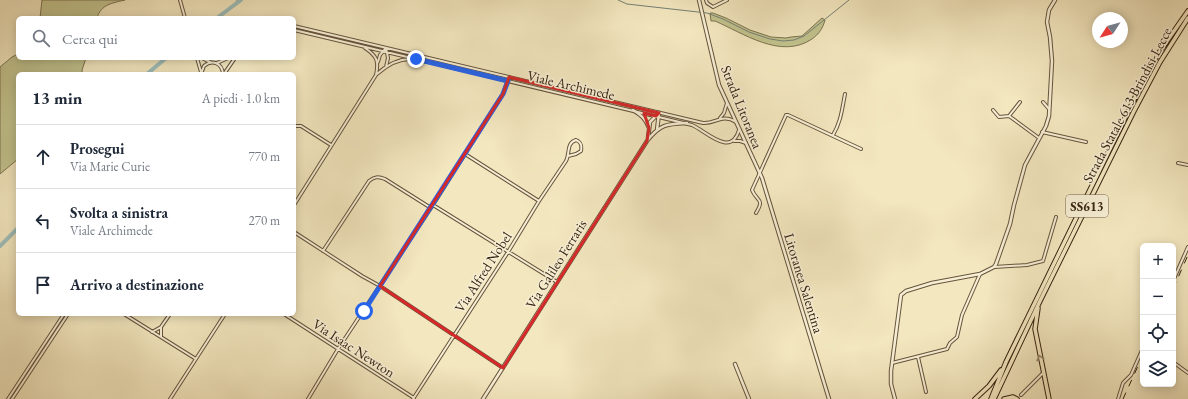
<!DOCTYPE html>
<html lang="it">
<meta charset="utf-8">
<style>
body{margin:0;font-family:"EB Garamond",serif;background:#f6f6f7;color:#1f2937}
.controls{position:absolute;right:12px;bottom:12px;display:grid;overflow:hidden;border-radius:6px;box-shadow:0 2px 10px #0003}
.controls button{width:36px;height:36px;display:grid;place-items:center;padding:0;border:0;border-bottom:1px solid #e0e1e3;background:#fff;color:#1f2937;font:20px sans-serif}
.compass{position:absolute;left:1092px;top:12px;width:36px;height:36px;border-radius:50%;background:#fff;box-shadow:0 2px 10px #0003;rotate:234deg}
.stop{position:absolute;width:12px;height:12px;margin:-9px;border:3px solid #2563eb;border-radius:50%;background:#fff}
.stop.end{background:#2563eb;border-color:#fff;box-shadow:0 1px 4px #0008}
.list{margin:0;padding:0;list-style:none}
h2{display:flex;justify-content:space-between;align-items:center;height:52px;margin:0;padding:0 16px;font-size:17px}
h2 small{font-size:13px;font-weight:400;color:#747a83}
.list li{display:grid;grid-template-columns:26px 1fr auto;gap:12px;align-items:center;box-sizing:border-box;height:64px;padding:0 16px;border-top:1px solid #e0e1e3}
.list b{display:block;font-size:15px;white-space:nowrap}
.list p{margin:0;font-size:13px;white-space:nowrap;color:#747a83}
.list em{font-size:13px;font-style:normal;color:#747a83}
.icon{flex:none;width:22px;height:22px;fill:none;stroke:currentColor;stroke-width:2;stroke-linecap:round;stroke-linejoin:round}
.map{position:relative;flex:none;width:1188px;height:399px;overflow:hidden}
.search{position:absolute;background:#fff;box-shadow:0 2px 10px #0003;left:16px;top:16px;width:280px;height:44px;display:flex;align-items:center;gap:10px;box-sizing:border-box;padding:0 14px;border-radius:6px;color:#747a83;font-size:15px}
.panel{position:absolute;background:#fff;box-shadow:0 2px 10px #0003;left:16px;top:72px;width:280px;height:244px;border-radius:6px}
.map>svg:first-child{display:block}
.green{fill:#c2c38e;stroke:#7c7350}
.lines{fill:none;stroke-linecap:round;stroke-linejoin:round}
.stream{stroke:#758076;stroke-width:1}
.canal{stroke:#9ebeba;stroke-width:2.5}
.river{stroke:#9ebeba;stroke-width:4}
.minor-casing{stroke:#66543c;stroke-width:4}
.tertiary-casing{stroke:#66543c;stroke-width:4.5}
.trunk-casing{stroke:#372311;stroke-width:5.5}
.minor{stroke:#f7efd5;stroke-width:2}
.tertiary{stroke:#f7efd5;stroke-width:2.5}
.trunk{stroke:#f3e7bf;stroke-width:3.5}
.rail{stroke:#372311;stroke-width:1;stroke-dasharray:7 7;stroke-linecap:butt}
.oneway{stroke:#958568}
.route{stroke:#2563eb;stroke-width:5}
.marked{fill:none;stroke:#d62828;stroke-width:3;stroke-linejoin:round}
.labels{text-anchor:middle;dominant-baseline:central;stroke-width:3;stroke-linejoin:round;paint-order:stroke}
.shield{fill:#f7efd5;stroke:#71604c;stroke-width:1}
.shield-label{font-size:13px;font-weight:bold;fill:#372311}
.street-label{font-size:14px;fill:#372311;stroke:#f7efd5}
</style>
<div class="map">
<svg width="1188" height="399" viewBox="0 0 1188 399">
<rect width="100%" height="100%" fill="#f3e7bf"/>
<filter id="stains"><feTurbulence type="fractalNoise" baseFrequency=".005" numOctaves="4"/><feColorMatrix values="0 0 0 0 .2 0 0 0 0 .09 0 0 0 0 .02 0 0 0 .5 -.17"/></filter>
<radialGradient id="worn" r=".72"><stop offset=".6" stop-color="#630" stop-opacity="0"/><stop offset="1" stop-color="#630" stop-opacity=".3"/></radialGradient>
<path class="green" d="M 42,0 L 125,0 C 113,3 101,4 97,18 L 40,18 Z
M 710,13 L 713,13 L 726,18 L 750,30 L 771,37 L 786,38 L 791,37 L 802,36 L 822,18 L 825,20 C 823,28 819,34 812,39 C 781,60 743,33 715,21 L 711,21 Z
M 18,54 L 18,58 L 86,58 L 82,70 L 82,74 L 18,74 L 18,159 L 0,174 L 0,67 L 12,57 Z"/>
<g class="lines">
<path class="stream" d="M 618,0 L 627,4 L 707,13 L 723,19 L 749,32 L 770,39 L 783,41 L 794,40 L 804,36 L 849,0"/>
<path class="canal" d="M 237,1 L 240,0"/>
<path class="river" d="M 217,18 L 241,0
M 147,74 L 166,58
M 0,246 L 18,228"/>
<defs>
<path id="minor" d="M 180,0 L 185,18
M 706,0 L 707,3 L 713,7 L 727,0
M 294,26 L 703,123 C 716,124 722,113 736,122
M 294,30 L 692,125 C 706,131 731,158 739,130
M 197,58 L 201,72
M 202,58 L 210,62
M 378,62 L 380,55 L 386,48
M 217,63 L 228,58
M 386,67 L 388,58 L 386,48
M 201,74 L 204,66 C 212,59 222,63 223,74
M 224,74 L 235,58
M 377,74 C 386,66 398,59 410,59
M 1043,102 L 1049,109
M 993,110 L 999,117 L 1009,116 L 1039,138
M 1009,116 L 1020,102
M 720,118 L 724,113 L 727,103
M 294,126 L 301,126 L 331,145
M 1042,132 L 1086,142
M 833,135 C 841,122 842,109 845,94
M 734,141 L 740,141 L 746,143
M 465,154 L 539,201
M 1178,163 L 1188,165
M 294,205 L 376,75 C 379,61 377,56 365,48
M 433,205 L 557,282
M 756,213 C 765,198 757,202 752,190 L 786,115 L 788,115 L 861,149
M 294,232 L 362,276 L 380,286 L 503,368
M 323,251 L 369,181 C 374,177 378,176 385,179 L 431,208
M 994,267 L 1027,265 L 1043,261 L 1056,217
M 1173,281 L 1188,247
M 124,314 L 196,359
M 284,314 L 414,398
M 161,327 L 161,337
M 152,332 L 161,327 L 170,314
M 918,357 L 926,392
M 1173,362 L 1188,373
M 892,363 L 947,349 L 950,343 L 957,337 L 962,315 L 980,274
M 1021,395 L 1043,373
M 8,399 L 64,314
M 12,399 L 68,314
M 170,399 L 225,314
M 308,399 L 338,349 L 433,205 L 503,94 L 509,77
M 413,399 L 508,252 L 539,201 L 566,161 C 570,154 566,143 576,140 C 581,142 582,145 581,151 L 576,154 L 568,156
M 1118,399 L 1123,383 L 1131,375 L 1143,348"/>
<path id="tertiary" d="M 699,0 L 719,85 L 762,178 L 829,399
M 633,110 C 641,115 646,119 649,128
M 657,130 L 659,113
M 648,138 L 650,122 L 659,113
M 735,364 L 749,399
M 483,399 L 647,141 C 660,124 667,124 687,123
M 895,399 L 891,384 L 891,371 L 901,295 L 906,291 L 932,283 L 980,274 L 994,267 L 996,264 L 1010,224 L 1014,205 L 1025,165 L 1046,126 L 1049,116 L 1052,61 L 1050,37 L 1047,22 L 1049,10 L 1055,0"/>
<path id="trunk" d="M 1038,308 L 1035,329 L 1049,399
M 975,399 L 989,386 L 1001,370
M 991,399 L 1006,362 L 1145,77 L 1158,54 L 1188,11
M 994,399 L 1040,301 L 1134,111 L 1160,62 L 1188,18
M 1004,399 L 1013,397 L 1017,399"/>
</defs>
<use href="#minor" class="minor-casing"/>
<use href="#tertiary" class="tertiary-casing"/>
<use href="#trunk" class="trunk-casing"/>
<use href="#minor" class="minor"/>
<use href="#tertiary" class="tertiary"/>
<use href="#trunk" class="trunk"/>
<path class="rail" d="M 1173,289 L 1188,255
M 1123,399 L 1143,355"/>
</g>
<defs><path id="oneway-chevron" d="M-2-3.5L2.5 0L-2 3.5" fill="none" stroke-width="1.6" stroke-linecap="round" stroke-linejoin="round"/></defs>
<use class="oneway" href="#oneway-chevron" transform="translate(1040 358) rotate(-104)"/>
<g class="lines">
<path class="route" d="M 364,311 L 503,94 L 508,81 L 416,59"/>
</g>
<path class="marked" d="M 509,77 L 659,113 L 656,116 L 644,113 L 649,128 L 647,141 L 503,368 L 380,286 L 503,94 Z"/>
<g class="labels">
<rect class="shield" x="1066" y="195" width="42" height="22" rx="3"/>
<g class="shield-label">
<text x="1087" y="206">SS613</text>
</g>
<g class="street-label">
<text transform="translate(571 85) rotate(13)">Viale Archimede</text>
<text transform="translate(1127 105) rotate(-62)">Strada Statale 613 Brindisi-Lecce</text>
<text transform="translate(742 107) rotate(68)">Strada Litoranea</text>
<text transform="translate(556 264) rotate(-58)">Via Galileo Ferraris</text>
<text transform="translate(483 272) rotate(-57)">Via Alfred Nobel</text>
<text transform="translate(804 283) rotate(73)">Litoranea Salentina</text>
<text transform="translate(354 348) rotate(33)">Via Isaac Newton</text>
</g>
</g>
<rect width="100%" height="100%" filter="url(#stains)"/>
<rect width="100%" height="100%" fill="url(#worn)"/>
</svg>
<div class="controls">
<button>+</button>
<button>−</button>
<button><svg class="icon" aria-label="locate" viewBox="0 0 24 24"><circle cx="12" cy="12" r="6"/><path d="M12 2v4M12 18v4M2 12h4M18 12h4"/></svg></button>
<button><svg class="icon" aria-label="layers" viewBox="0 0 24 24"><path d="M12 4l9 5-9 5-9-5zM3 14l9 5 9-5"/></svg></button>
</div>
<svg class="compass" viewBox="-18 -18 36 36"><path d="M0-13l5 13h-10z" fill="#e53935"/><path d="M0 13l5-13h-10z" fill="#747a83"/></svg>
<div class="stop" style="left:364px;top:311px"></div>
<div class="stop end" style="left:416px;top:59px"></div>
<div class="search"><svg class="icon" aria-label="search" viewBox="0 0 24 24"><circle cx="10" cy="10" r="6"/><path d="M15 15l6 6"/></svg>Cerca qui</div>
<section class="panel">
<h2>13 min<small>A piedi · 1.0 km</small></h2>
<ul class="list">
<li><svg class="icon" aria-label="ahead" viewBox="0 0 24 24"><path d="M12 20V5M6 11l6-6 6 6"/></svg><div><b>Prosegui</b><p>Via Marie Curie</p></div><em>770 m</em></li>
<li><svg class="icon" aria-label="left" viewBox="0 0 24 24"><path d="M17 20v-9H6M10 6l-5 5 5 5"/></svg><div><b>Svolta a sinistra</b><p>Viale Archimede</p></div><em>270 m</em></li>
<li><svg class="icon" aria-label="arrive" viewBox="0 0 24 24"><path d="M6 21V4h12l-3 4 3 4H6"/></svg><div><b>Arrivo a destinazione</b></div></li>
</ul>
</section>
</div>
